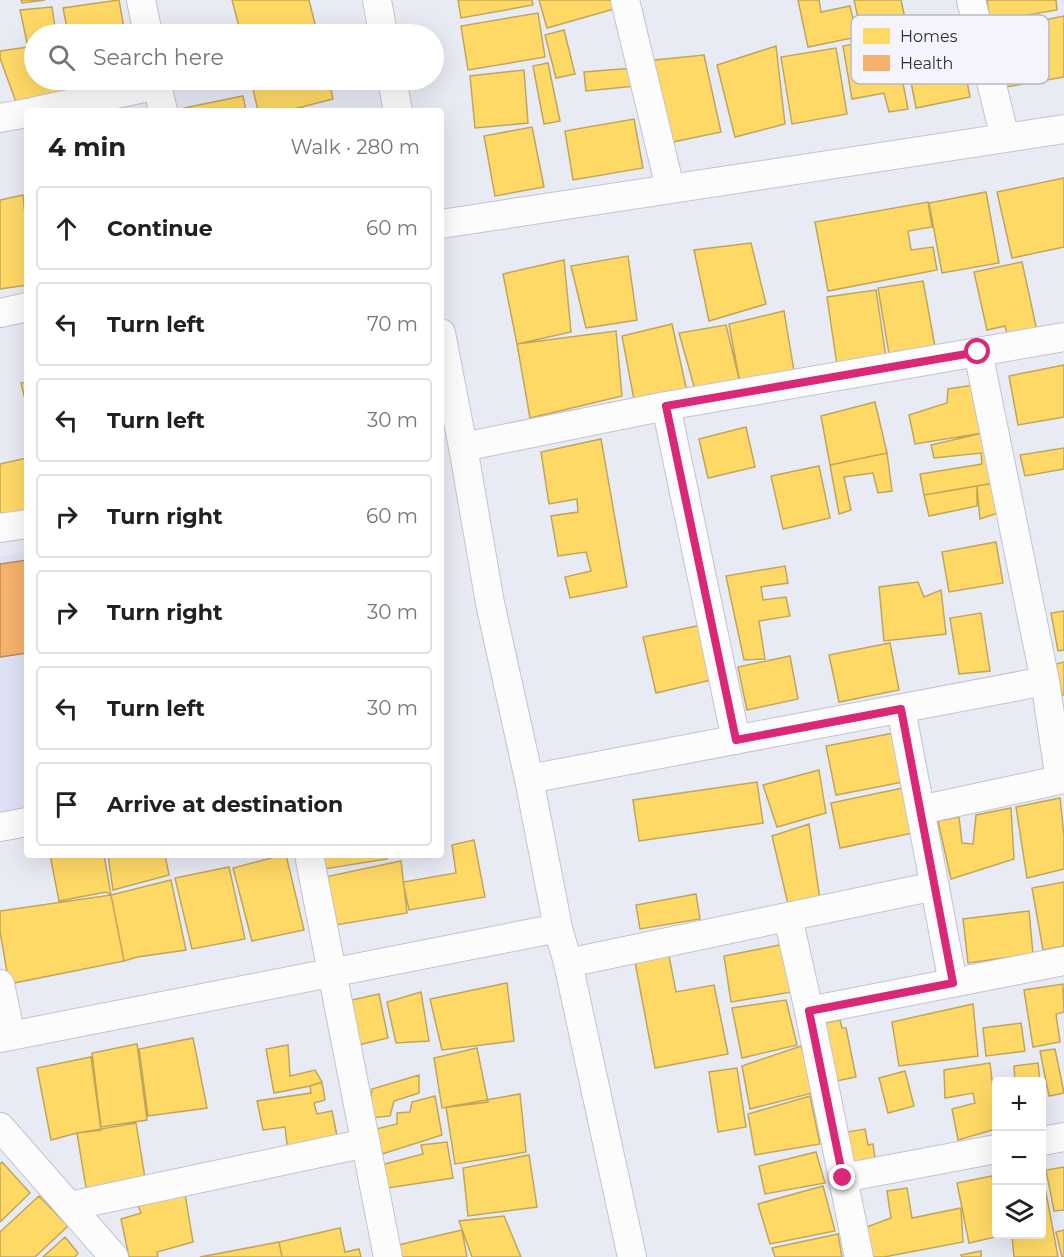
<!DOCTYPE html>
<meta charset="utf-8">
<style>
body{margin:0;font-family:Montserrat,sans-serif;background:#f2f2f2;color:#202124}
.controls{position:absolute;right:18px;bottom:18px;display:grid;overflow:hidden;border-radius:6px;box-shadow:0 6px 24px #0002}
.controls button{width:54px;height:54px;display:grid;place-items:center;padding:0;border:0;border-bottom:2px solid #e0e0e0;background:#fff;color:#202124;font:30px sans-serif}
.stop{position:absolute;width:18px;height:18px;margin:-14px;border:4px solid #db2777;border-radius:50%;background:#fff}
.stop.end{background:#db2777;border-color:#fff;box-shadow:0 2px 6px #0008}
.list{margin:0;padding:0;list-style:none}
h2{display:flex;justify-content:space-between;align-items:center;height:78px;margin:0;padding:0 24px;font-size:26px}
h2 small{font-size:20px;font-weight:400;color:#757577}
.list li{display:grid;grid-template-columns:39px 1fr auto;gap:18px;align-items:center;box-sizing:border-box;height:84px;margin:0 12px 12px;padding:0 12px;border:2px solid #e0e0e0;border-radius:6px}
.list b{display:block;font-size:22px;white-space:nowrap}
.list em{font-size:20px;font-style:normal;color:#757577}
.icon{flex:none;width:33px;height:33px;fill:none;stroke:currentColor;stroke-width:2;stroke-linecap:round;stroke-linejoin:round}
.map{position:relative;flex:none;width:1064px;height:1257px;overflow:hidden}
.search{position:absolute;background:#fff;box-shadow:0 6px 24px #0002;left:24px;top:24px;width:420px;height:66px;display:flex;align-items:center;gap:15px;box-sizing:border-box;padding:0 21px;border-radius:33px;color:#757577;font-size:22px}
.panel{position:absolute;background:#fff;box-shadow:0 6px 24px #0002;left:24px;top:108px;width:420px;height:750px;border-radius:6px}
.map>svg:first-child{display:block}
.built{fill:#dfe1f6}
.homes{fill:#ffd966;stroke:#c0a65b;stroke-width:1.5}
.health{fill:#f6b26b;stroke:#ba8a5e;stroke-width:1.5}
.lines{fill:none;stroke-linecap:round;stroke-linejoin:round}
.street-casing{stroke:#c2c3d0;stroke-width:30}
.street{stroke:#fcfcfd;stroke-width:28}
.route{stroke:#db2777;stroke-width:8}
.key{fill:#f3f4fd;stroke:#b8b9c4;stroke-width:1.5}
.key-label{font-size:16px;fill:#2e2e40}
</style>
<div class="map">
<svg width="1064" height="1257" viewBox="0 0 1064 1257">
<rect width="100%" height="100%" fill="#e8eaf4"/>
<path class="built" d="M 27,551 L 27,809 L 0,815 L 0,557 Z"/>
<path class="homes" d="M 21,0 L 45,0 L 22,3 Z
M 119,0 L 125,34 L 68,34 L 63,8 Z
M 232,0 L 309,0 L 316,28 L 260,34 L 241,34 Z
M 458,0 L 532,0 L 533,5 L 461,18 Z
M 539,0 L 619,0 L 621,7 L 547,28 Z
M 798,0 L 819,0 L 821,12 L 850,6 L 857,37 L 808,47 Z
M 854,0 L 901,0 L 907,28 L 862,37 Z
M 987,0 L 1056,0 L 1057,10 L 1010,18 L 1012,31 L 992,34 Z
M 52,7 L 56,34 L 34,34 L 34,80 L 63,80 L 66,95 L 16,102 L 0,58 L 0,51 L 28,47 L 20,10 Z
M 538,13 L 545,57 L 468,70 L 461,26 Z
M 1064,16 L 1064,77 L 1006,87 L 998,41 L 1019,37 L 1016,26 Z
M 955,19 L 970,97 L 916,108 L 901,30 Z
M 564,30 L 575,74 L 556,78 L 545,35 Z
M 894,37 L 908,109 L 889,112 L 884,93 L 852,99 L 843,46 Z
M 776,46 L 785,124 L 735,137 L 717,65 Z
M 836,48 L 847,114 L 792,124 L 781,57 Z
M 704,55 L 721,132 L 668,143 L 645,61 Z
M 548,63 L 560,121 L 544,124 L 533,66 Z
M 633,68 L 635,86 L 586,91 L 584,72 Z
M 524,70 L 528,123 L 475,128 L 470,76 Z
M 76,80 L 133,80 L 78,91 Z
M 251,80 L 329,80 L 333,99 L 286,111 L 258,111 Z
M 243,96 L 246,111 L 185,111 L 184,108 Z
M 634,119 L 643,168 L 573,180 L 565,131 Z
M 532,127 L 544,187 L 495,196 L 484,136 Z
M 1064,178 L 1064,247 L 1012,258 L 997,192 Z
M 986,192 L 999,263 L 942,273 L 929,203 Z
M 23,195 L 27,235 L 27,285 L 0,289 L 0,200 Z
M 928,202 L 932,227 L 908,231 L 911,250 L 933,247 L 937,270 L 828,291 L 815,222 Z
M 751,243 L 766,304 L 709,321 L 694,250 Z
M 628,256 L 637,320 L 586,328 L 571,266 Z
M 564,260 L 571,332 L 517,344 L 503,274 Z
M 1022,262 L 1037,331 L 1008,337 L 1005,326 L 987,330 L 974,272 Z
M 923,281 L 936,352 L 890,360 L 878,288 Z
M 876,290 L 887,364 L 838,372 L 827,297 Z
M 784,311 L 794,371 L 740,383 L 729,324 Z
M 672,324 L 688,396 L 635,405 L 622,336 Z
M 726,325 L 740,383 L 696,393 L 679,333 Z
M 616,331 L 622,396 L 530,418 L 517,344 Z
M 1064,365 L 1064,417 L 1018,425 L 1009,376 Z
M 27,382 L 27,407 L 21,383 Z
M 974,385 L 983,433 L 915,444 L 909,415 L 947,403 L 948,389 Z
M 875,402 L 887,453 L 830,465 L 821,416 Z
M 746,427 L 755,467 L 708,478 L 699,439 Z
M 983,433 L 994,483 L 924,495 L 920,474 L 982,464 L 981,453 L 934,458 L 931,445 Z
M 601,439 L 627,587 L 570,598 L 565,577 L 591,571 L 586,552 L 558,556 L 551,516 L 578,512 L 577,499 L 549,504 L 541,452 Z
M 1064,448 L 1064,469 L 1025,476 L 1020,455 Z
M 887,453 L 892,491 L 878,493 L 873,473 L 844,477 L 851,510 L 839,514 L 830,465 Z
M 27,458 L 27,516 L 0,522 L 0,464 Z
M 819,466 L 830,518 L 783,529 L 771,476 Z
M 994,483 L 998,513 L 980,519 L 977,486 Z
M 977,486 L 977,506 L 929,516 L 924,495 Z
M 996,542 L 1003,583 L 949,592 L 942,552 Z
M 785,566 L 788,583 L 761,587 L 763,600 L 786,597 L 790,616 L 759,621 L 765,659 L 744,660 L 726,576 Z
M 918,582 L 924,597 L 941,590 L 946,634 L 884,641 L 879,587 Z
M 1064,611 L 1064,650 L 1058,651 L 1051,613 Z
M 981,613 L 990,671 L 959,674 L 950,618 Z
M 702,625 L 711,680 L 656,693 L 643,637 Z
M 890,643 L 899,690 L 839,702 L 829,655 Z
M 790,656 L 798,699 L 747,710 L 738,667 Z
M 1064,662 L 1064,695 L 1062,695 L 1056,664 Z
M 894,733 L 903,782 L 836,795 L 826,746 Z
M 819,770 L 826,813 L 777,827 L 763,785 Z
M 757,782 L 763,823 L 639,841 L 633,800 Z
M 903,788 L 913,833 L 840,848 L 831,803 Z
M 1060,798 L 1064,836 L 1064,869 L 1027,878 L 1016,807 Z
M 1011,808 L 1014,859 L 951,879 L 938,821 L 959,817 L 962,843 L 973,844 L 976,815 Z
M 809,824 L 820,900 L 788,904 L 772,836 Z
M 474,840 L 485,897 L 409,910 L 403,882 L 456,873 L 452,845 Z
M 50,855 L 104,855 L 111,895 L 106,892 L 59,901 Z
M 108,855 L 165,855 L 169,875 L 113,890 Z
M 283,855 L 286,855 L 304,930 L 252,941 L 233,868 Z
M 321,855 L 386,855 L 387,859 L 324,869 Z
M 401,861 L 407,913 L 336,925 L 325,877 Z
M 229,867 L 245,939 L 192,949 L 175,878 Z
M 171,880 L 186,950 L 137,957 L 124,961 L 111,895 Z
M 1064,882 L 1064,946 L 1043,950 L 1032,888 Z
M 696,894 L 700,919 L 640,929 L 636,905 Z
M 111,895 L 124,961 L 9,984 L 0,931 L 0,911 Z
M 1029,911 L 1033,954 L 968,963 L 963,919 Z
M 785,944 L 792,992 L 731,1002 L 724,956 Z
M 669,956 L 676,992 L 714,985 L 728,1054 L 655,1068 L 635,962 Z
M 507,983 L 514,1041 L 442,1050 L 430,999 Z
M 1063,984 L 1064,1012 L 1056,1014 L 1060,1042 L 1033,1047 L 1024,990 Z
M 421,992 L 429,1041 L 396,1043 L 387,1002 Z
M 379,994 L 388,1038 L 354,1046 L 343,1002 Z
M 786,1000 L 797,1045 L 742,1058 L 732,1008 Z
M 973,1004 L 978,1056 L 899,1066 L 892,1022 Z
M 840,1020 L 842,1028 L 846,1028 L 856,1077 L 831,1082 L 820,1024 Z
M 1021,1023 L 1025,1051 L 986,1056 L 983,1028 Z
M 193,1038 L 207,1108 L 148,1116 L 139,1049 Z
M 137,1044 L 147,1120 L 101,1127 L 92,1053 Z
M 288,1045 L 290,1076 L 315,1070 L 322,1082 L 310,1086 L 274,1093 L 266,1049 Z
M 801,1046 L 816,1092 L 750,1109 L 742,1066 Z
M 477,1048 L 488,1102 L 442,1108 L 434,1058 Z
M 1055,1049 L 1064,1093 L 1049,1096 L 1040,1051 Z
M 91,1057 L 101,1130 L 77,1133 L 51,1140 L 37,1068 Z
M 990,1063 L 996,1115 L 996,1129 L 958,1140 L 952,1109 L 975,1103 L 973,1093 L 945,1098 L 944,1070 Z
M 1038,1063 L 1040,1082 L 1015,1082 L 1014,1066 Z
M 737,1068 L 746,1127 L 718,1132 L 709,1072 Z
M 905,1071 L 914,1106 L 888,1113 L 879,1078 Z
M 419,1075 L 419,1093 L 394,1101 L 390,1116 L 368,1118 L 372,1089 Z
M 322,1082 L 325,1100 L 314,1103 L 317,1114 L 332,1111 L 338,1141 L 288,1152 L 285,1127 L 263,1130 L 257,1101 L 311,1093 L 310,1086 Z
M 520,1094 L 526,1152 L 455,1164 L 446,1107 Z
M 435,1096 L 442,1135 L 379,1155 L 376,1129 L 397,1124 L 397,1113 L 410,1112 L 412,1102 Z
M 810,1096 L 820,1144 L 755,1155 L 748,1114 Z
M 136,1123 L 145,1178 L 86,1188 L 77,1133 Z
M 865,1129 L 868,1145 L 873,1144 L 875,1158 L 846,1163 L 841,1133 Z
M 447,1142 L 453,1178 L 381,1189 L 377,1166 L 423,1154 L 421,1145 Z
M 816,1152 L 825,1183 L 765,1194 L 759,1166 Z
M 529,1155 L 537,1207 L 468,1216 L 463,1168 Z
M 2,1162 L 30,1193 L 0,1222 L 0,1164 Z
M 1064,1167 L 1064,1210 L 1054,1211 L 1046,1170 Z
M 1042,1171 L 1058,1257 L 1014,1257 L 1012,1236 L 1022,1234 L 1042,1234 Z
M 992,1176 L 996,1198 L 996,1234 L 1004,1235 L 969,1243 L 957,1183 Z
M 823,1186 L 835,1231 L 770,1244 L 758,1204 Z
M 907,1188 L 912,1218 L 961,1208 L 963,1242 L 884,1257 L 871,1257 L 864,1228 L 891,1218 L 887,1191 Z
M 185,1194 L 193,1242 L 157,1252 L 158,1257 L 129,1257 L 121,1219 L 141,1213 L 138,1206 Z
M 39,1196 L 68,1226 L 35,1257 L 0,1257 L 0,1232 Z
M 504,1216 L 521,1257 L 472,1257 L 459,1221 Z
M 340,1228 L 345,1252 L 359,1249 L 361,1257 L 282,1257 L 279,1242 Z
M 462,1230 L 467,1257 L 401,1257 L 398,1245 Z
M 1064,1230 L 1064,1257 L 1062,1257 L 1056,1232 Z
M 838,1234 L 842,1257 L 775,1257 L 772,1248 Z
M 65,1237 L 78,1253 L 75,1257 L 43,1257 Z
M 279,1242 L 282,1257 L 200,1257 Z
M 981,1251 L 981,1257 L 962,1257 L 961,1255 Z"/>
<path class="health" d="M 27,560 L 27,653 L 0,657 L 0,564 Z"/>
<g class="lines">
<defs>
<path id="street" d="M 141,0 L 148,34
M 377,0 L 383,34
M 625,0 L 670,188
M 971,0 L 1005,138
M 156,80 L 163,111
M 392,80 L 398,111
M 36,111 L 158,85
M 0,118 L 27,113
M 441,224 L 1064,129
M 0,313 L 27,307
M 441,333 L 463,447 L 490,603 L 529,779 L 558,928 L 568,963 L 632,1257
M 978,352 L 1045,681 L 1060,780
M 666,406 L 736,740
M 463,447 L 666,406 L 1064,337
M 0,528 L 27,524
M 901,709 L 953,983
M 529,779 L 1045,681
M 920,810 L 1064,779
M 0,827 L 27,822
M 309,855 L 388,1257
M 788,917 L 809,1011 L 859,1257
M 568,963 L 935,886
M 0,984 L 11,1036
M 809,1011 L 1064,961
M 0,1038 L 558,928
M 0,1127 L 114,1257
M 1042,1141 L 1064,1137
M 843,1178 L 996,1149
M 70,1206 L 366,1143"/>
</defs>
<use href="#street" class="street-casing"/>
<use href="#street" class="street"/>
</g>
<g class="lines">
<path class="route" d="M 843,1178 L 809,1011 L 953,983 L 901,709 L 736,740 L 666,406 L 978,352"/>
</g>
<rect x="851" y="15" width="198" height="69" rx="9" class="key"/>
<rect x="863" y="28" width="27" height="16" fill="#ffd966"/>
<rect x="863" y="55" width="27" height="16" fill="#f6b26b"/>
<g class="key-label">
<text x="900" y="42">Homes</text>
<text x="900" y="69">Health</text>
</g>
</svg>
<div class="controls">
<button>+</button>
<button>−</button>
<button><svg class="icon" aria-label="layers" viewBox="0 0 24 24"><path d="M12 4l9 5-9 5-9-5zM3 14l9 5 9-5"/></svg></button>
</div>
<div class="stop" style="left:978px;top:352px"></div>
<div class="stop end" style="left:843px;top:1178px"></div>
<div class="search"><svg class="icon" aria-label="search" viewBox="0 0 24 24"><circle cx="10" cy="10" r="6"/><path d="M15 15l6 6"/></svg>Search here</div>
<section class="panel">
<h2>4 min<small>Walk · 280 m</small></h2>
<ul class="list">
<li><svg class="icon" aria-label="ahead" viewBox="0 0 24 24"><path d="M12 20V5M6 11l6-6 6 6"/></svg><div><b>Continue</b></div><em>60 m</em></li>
<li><svg class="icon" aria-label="left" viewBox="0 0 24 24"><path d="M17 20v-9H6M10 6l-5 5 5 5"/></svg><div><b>Turn left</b></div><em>70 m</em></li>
<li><svg class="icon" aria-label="left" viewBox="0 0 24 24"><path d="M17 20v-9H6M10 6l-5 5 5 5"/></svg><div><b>Turn left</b></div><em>30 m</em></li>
<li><svg class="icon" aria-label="right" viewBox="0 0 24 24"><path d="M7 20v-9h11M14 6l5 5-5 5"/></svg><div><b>Turn right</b></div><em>60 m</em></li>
<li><svg class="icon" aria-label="right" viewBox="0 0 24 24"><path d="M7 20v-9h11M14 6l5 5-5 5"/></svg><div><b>Turn right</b></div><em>30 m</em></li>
<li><svg class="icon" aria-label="left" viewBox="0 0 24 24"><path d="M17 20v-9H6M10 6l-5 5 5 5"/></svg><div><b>Turn left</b></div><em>30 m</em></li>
<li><svg class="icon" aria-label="arrive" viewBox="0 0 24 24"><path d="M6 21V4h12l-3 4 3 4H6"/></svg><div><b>Arrive at destination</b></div></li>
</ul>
</section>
</div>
